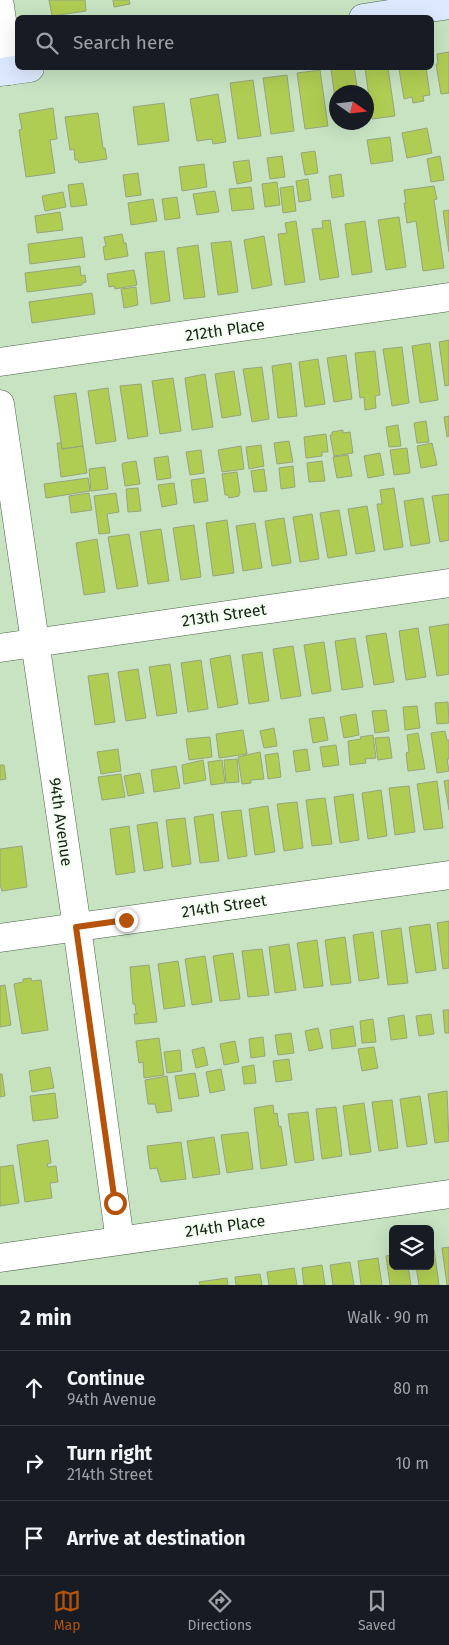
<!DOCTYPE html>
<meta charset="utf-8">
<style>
body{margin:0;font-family:"Fira Sans",sans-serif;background:#20242c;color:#f1f3f6}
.controls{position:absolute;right:15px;bottom:15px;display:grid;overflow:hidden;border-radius:8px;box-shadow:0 5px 20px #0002}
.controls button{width:45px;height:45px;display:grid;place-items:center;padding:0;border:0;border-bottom:1px solid #363941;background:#171b24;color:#f1f3f6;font:25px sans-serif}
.compass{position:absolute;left:329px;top:85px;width:45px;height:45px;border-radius:50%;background:#171b24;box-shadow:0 5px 20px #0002;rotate:104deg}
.stop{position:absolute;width:15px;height:15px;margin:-11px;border:4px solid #b45309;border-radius:50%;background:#fff}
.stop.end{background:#b45309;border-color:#fff;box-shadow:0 1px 5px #0008}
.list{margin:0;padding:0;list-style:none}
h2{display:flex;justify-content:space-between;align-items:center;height:65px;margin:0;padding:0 20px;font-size:21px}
h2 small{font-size:16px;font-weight:400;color:#9ea1a6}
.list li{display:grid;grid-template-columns:32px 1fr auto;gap:15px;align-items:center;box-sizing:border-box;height:75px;padding:0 20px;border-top:1px solid #363941}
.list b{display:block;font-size:19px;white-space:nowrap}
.list p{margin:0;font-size:16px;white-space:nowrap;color:#9ea1a6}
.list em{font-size:16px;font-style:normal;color:#9ea1a6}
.icon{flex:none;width:28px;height:28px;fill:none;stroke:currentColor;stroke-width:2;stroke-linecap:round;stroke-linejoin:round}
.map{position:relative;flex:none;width:449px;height:1285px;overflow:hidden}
.search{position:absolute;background:#171b24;box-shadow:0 5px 20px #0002;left:15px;right:15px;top:15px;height:55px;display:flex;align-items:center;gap:12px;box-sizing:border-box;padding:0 18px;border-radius:8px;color:#9ea1a6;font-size:19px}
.sheet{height:290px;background:#171b24}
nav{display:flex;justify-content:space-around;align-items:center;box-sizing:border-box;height:70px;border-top:1px solid #363941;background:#171b24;font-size:14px;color:#9ea1a6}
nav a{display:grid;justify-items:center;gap:2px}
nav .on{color:#b45309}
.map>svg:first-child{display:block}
.building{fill:#afcd52;stroke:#98a47e}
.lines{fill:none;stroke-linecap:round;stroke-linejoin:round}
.street-casing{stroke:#496245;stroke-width:29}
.secondary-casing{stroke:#496245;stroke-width:29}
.street{stroke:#fff;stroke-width:28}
.secondary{stroke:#dde9fe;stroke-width:28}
.route{stroke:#b45309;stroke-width:6}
.labels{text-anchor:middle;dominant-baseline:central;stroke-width:4;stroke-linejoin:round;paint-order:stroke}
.street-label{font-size:16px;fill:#162014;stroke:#f3fff1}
</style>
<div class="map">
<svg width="449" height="1285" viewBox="0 0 449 1285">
<rect width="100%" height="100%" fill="#c7e3c2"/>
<path class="building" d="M 49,0 L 85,0 L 86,11 L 52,16 Z
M 113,0 L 129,0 L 130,4 L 114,7 Z
M 449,52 L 449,93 L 441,94 L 436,64 L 438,64 L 437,54 Z
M 340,68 L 354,68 L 358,92 L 336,92 L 336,106 L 331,69 Z
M 365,68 L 388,68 L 395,116 L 372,119 Z
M 401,68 L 426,68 L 430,95 L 423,96 L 424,101 L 413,103 L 412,97 L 404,99 L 399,69 Z
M 320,70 L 328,126 L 305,129 L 297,73 Z
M 287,75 L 294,131 L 271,134 L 263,78 Z
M 253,80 L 261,136 L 238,139 L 230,83 Z
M 218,94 L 226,142 L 213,144 L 212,139 L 197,141 L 190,99 Z
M 164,103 L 169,141 L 138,145 L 133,107 Z
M 53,108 L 57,139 L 50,140 L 55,173 L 26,177 L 19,130 L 22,129 L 19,114 Z
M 98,113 L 103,148 L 105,148 L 107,159 L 79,163 L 78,160 L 75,160 L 74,149 L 70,150 L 65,117 Z
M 427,128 L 432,153 L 407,158 L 402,133 Z
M 390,137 L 393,161 L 371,164 L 367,140 Z
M 315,151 L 318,173 L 305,175 L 301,153 Z
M 282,156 L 285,177 L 270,179 L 267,158 Z
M 440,156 L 444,180 L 431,182 L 427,159 Z
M 249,160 L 252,181 L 237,184 L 233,162 Z
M 204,164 L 207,187 L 182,191 L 179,167 Z
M 138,173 L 141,195 L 126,197 L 123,175 Z
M 341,174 L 344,196 L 332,198 L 329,176 Z
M 308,179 L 311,200 L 299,202 L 296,181 Z
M 277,182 L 280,205 L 265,207 L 262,184 Z
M 83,183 L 87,205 L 71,207 L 68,185 Z
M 293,186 L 296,211 L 283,213 L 280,188 Z
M 434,186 L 437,199 L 434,200 L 444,268 L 423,271 L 416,221 L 407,223 L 404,203 L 406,203 L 404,190 Z
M 251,187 L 254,209 L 232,211 L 229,189 Z
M 215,191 L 219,212 L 197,215 L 193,194 Z
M 63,192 L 66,207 L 45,211 L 42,196 Z
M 177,197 L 180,218 L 165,220 L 162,199 Z
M 153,199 L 157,221 L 131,225 L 128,203 Z
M 449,210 L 449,252 L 443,211 Z
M 60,212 L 63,230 L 37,233 L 35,216 Z
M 399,217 L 406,267 L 386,270 L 378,220 Z
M 330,220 L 339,277 L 320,280 L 312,229 L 323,228 L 322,221 Z
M 296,221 L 305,282 L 285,285 L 278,234 L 287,233 L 285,223 Z
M 365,221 L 372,272 L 352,275 L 345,224 Z
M 122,234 L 124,243 L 126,243 L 128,256 L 105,260 L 103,247 L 106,246 L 104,237 Z
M 264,236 L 272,285 L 252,289 L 244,240 Z
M 82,237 L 85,257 L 30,264 L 28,244 Z
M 231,241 L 238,292 L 218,295 L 211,243 Z
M 198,245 L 205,297 L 184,299 L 177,248 Z
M 164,251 L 170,301 L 151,304 L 145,253 Z
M 80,266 L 81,276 L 85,275 L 86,282 L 82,283 L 82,285 L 27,292 L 25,273 Z
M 134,270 L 137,285 L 115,289 L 114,286 L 109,287 L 107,274 Z
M 136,287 L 138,305 L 124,308 L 121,289 Z
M 92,293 L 95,314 L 32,323 L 29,302 Z
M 449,340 L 449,385 L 445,386 L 439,342 Z
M 430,343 L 438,400 L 420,403 L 412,346 Z
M 402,347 L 409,403 L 392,406 L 383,349 Z
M 375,351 L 380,395 L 375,396 L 376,408 L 365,410 L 364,397 L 360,398 L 355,353 Z
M 346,355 L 352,399 L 334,402 L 327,358 Z
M 318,359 L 325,404 L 305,407 L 299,362 Z
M 291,363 L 297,416 L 278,418 L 272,366 Z
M 262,367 L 269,419 L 252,422 L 243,369 Z
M 234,371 L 241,415 L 222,418 L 215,374 Z
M 205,374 L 213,427 L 192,430 L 185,378 Z
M 173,378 L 181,431 L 160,434 L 152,381 Z
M 141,384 L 148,436 L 128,439 L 120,386 Z
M 108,388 L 116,441 L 96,444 L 88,391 Z
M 76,393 L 83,446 L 62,449 L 54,396 Z
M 449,416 L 449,436 L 447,437 L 444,417 Z
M 426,421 L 429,442 L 417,443 L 414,423 Z
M 398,425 L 401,446 L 389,447 L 386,427 Z
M 343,430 L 343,433 L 350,432 L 353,453 L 334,456 L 330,435 L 332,435 L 332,432 Z
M 326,434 L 328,452 L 322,452 L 322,456 L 306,458 L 304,437 Z
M 289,441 L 293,462 L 277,464 L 274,443 Z
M 57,443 L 61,443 L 62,449 L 83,446 L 87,473 L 61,477 Z
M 432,443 L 437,465 L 421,468 L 417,446 Z
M 261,445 L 264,466 L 249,469 L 246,447 Z
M 241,446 L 244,469 L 222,472 L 218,450 Z
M 407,448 L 410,473 L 394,475 L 390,450 Z
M 201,450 L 204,473 L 190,475 L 186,452 Z
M 380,453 L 384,475 L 368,478 L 364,456 Z
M 348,455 L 352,476 L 337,478 L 333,457 Z
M 168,456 L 171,478 L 157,480 L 154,458 Z
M 136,461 L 140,484 L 125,486 L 122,465 L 123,463 Z
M 322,461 L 325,481 L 309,482 L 307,463 Z
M 293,466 L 295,487 L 281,489 L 279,468 Z
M 105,467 L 108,489 L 91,491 L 89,469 Z
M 264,469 L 267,491 L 254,492 L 251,471 Z
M 237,472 L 240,493 L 239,493 L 239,496 L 229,498 L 228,495 L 225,495 L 222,474 Z
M 88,478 L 90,491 L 46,498 L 44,484 Z
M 205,478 L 208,501 L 194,503 L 191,480 Z
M 174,483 L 177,504 L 162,507 L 158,485 Z
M 138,488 L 141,511 L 128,512 L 126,489 Z
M 394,488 L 403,547 L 384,550 L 377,504 L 382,504 L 380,490 Z
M 89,493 L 92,510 L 71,513 L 69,496 Z
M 116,493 L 119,512 L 107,514 L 110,533 L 99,534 L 94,496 Z
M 449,494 L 449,540 L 440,542 L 432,496 Z
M 423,498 L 430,543 L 411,546 L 404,501 Z
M 367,506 L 375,551 L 356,554 L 348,509 Z
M 339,510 L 347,555 L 328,558 L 320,513 Z
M 312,514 L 319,559 L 300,562 L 293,517 Z
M 284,518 L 291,563 L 272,566 L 265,521 Z
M 227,520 L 234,573 L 213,576 L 206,523 Z
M 255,523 L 262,568 L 243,571 L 236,526 Z
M 194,525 L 201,577 L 181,580 L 173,528 Z
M 161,529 L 169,581 L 148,584 L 140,532 Z
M 129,534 L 138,586 L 117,589 L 108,537 Z
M 97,539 L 105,592 L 84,595 L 76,543 Z
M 449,624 L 449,674 L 437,676 L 429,627 Z
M 418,628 L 426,677 L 406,680 L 399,631 Z
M 386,633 L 394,682 L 374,685 L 366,636 Z
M 355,638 L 363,687 L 342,690 L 335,641 Z
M 324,642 L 331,691 L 312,694 L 304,645 Z
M 293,646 L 301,696 L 281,699 L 273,649 Z
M 262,652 L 269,701 L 249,704 L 242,655 Z
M 230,655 L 238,704 L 218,708 L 210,659 Z
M 201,660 L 208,709 L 188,712 L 181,663 Z
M 170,664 L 177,713 L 157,716 L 149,667 Z
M 138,669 L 146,718 L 126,721 L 118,672 Z
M 108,673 L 115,722 L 95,725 L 88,676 Z
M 448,702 L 449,723 L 437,724 L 435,703 Z
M 417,706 L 420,728 L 405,730 L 403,707 Z
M 386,710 L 389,731 L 375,733 L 372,711 Z
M 356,714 L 359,735 L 344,738 L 340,717 Z
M 324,717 L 328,740 L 313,743 L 309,719 Z
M 274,728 L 277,746 L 264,748 L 260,731 Z
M 243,730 L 247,754 L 219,758 L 216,734 Z
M 445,731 L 447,740 L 449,740 L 449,759 L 447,759 L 449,771 L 437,773 L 431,733 Z
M 418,733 L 425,769 L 408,771 L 406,753 L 409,752 L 407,735 Z
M 373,735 L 376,758 L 365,759 L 366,763 L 350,765 L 348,741 L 361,739 L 360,737 Z
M 210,737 L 212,757 L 189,760 L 186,739 Z
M 389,737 L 392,758 L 378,760 L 375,738 Z
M 336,745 L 339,765 L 323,767 L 320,747 Z
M 118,749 L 121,771 L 101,774 L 97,752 Z
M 307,749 L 310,770 L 296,772 L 293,751 Z
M 260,752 L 264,779 L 251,780 L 251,783 L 242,784 L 238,757 Z
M 278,753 L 281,777 L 268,779 L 265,755 Z
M 237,759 L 239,782 L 226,783 L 224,760 Z
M 203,760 L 206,780 L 184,784 L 182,765 Z
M 222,760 L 225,783 L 211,785 L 208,762 Z
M 0,765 L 4,765 L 6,779 L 0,780 Z
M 176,766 L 180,788 L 154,792 L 151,770 Z
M 140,773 L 144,793 L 128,796 L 124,776 Z
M 121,774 L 125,797 L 102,800 L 98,777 Z
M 449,780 L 449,810 L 444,781 Z
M 437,781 L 443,828 L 424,830 L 417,784 Z
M 409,786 L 415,832 L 395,835 L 389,788 Z
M 381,790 L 387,836 L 368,839 L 362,793 Z
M 353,794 L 359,840 L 340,843 L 334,797 Z
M 325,798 L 332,844 L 312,846 L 306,800 Z
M 297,802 L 303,848 L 284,851 L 277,804 Z
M 268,806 L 275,852 L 255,855 L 249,809 Z
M 241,810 L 247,856 L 228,859 L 221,812 Z
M 213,814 L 219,861 L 200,863 L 194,817 Z
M 185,818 L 191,864 L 172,867 L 166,820 Z
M 157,822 L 163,868 L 144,871 L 137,825 Z
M 129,826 L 135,872 L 116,875 L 110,829 Z
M 22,846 L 27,887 L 2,891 L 0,884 L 0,849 Z
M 449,921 L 449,968 L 443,969 L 437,923 Z
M 430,924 L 436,970 L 416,973 L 409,927 Z
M 401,928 L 408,983 L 388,985 L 381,931 Z
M 373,932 L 379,978 L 359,981 L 353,935 Z
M 345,937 L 351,983 L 331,985 L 325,940 Z
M 317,940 L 323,986 L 304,988 L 297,943 Z
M 289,944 L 296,990 L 275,993 L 269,947 Z
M 262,949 L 269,995 L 248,997 L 242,951 Z
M 233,953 L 240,999 L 220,1001 L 213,956 Z
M 205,956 L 212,1002 L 192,1005 L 185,959 Z
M 178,961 L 185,1006 L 164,1009 L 158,964 Z
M 149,965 L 157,1022 L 135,1024 L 134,1014 L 138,1014 L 136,1013 L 135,1004 L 133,1004 L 130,967 Z
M 31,978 L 32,981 L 41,980 L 48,1030 L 22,1034 L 14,984 L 23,982 L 23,979 Z
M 5,985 L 11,1025 L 0,1027 L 0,986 Z
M 443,1010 L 449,1010 L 449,1033 L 445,1033 Z
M 431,1014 L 434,1034 L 419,1036 L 416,1016 Z
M 404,1015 L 407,1038 L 391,1040 L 388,1018 Z
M 373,1019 L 376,1042 L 362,1043 L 360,1021 Z
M 353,1026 L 356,1046 L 332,1049 L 330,1030 Z
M 318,1028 L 323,1048 L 309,1051 L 305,1031 Z
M 291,1033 L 294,1053 L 278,1055 L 275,1035 Z
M 263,1037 L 265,1056 L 251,1058 L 249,1039 Z
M 159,1038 L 164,1075 L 144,1078 L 143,1062 L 139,1063 L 136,1041 Z
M 235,1041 L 239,1062 L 224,1065 L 220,1044 Z
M 204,1047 L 208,1065 L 196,1068 L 192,1050 Z
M 374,1047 L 378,1068 L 362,1071 L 358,1049 Z
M 180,1050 L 182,1071 L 167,1073 L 164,1052 Z
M 289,1059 L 292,1080 L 276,1082 L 273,1061 Z
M 254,1065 L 256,1083 L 244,1084 L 242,1067 Z
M 50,1067 L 54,1088 L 32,1092 L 29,1071 Z
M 221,1069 L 225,1090 L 210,1093 L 206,1072 Z
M 195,1073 L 199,1096 L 179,1099 L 175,1076 Z
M 0,1074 L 2,1074 L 5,1096 L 0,1097 Z
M 167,1076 L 172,1111 L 157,1113 L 155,1104 L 148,1104 L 145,1080 Z
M 447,1091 L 449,1141 L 435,1143 L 428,1094 Z
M 55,1093 L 58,1118 L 33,1121 L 30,1096 Z
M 420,1096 L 427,1144 L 407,1147 L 400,1099 Z
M 392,1100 L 398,1148 L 379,1151 L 372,1102 Z
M 364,1103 L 371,1152 L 350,1155 L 343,1106 Z
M 273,1105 L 274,1114 L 277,1113 L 279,1127 L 281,1126 L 287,1165 L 261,1169 L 254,1108 Z
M 336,1107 L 342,1156 L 322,1159 L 316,1109 Z
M 308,1112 L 314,1160 L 295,1163 L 288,1114 Z
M 248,1132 L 253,1169 L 227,1173 L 221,1135 Z
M 214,1137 L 220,1174 L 193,1178 L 187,1141 Z
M 48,1140 L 51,1163 L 47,1164 L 48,1167 L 56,1166 L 58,1182 L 50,1183 L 52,1198 L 25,1202 L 17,1145 Z
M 181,1142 L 186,1179 L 161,1182 L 157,1168 L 150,1169 L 147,1146 Z
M 13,1165 L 19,1203 L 0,1206 L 0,1167 Z
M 449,1247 L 449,1285 L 447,1285 L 442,1248 Z
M 430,1249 L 434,1249 L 439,1285 L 419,1285 L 416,1266 L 430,1266 Z
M 393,1255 L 393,1266 L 408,1266 L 411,1285 L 390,1285 L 386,1256 Z
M 378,1258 L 382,1285 L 361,1285 L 358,1261 Z
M 350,1262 L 354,1285 L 333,1285 L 330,1265 Z
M 322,1265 L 325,1285 L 304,1285 L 302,1268 Z
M 294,1268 L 297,1285 L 269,1285 L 267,1272 Z
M 260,1274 L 262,1285 L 236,1285 L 235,1277 Z
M 227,1278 L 228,1285 L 200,1285 L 199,1282 Z"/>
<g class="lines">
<defs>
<path id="street" d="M 0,6 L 9,71
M 0,362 L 449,297
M 0,404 L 77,927 L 120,1241
M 0,648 L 449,583
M 0,938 L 449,875
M 0,1258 L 449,1194"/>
<path id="secondary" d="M 363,18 L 449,5
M 0,72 L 30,68"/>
</defs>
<use href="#street" class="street-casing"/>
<use href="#secondary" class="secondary-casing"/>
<use href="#street" class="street"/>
<use href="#secondary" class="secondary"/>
</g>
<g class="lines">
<path class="route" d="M 115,1203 L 76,927 L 126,920"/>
</g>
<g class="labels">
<g class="street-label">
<text transform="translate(225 330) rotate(-8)">212th Place</text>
<text transform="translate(224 615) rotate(-8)">213th Street</text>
<text transform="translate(61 822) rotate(82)">94th Avenue</text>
<text transform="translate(224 906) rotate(-8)">214th Street</text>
<text transform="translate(225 1226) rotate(-8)">214th Place</text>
</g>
</g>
</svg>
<div class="controls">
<button><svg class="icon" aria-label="layers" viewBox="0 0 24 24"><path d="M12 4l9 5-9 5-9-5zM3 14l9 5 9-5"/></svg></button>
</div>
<svg class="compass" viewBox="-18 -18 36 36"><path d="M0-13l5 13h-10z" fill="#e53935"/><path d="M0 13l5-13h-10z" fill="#9ea1a6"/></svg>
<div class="stop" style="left:115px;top:1203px"></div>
<div class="stop end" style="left:126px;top:920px"></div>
<div class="search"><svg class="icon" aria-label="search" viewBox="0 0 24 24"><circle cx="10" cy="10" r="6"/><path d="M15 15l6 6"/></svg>Search here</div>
</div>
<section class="sheet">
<h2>2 min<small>Walk · 90 m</small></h2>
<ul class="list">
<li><svg class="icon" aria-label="ahead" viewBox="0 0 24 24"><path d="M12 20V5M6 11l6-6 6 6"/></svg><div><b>Continue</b><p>94th Avenue</p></div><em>80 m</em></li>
<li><svg class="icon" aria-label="right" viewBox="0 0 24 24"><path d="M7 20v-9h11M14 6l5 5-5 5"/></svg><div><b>Turn right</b><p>214th Street</p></div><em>10 m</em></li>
<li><svg class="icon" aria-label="arrive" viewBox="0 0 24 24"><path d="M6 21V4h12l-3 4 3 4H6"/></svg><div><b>Arrive at destination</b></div></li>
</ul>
</section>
<nav>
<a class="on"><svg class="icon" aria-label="map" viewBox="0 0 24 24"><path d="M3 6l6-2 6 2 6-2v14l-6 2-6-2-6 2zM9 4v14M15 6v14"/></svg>Map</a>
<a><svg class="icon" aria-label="directions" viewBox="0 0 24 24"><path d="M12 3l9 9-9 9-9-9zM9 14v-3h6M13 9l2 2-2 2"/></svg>Directions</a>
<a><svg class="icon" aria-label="saved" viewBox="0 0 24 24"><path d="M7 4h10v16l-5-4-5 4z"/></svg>Saved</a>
</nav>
